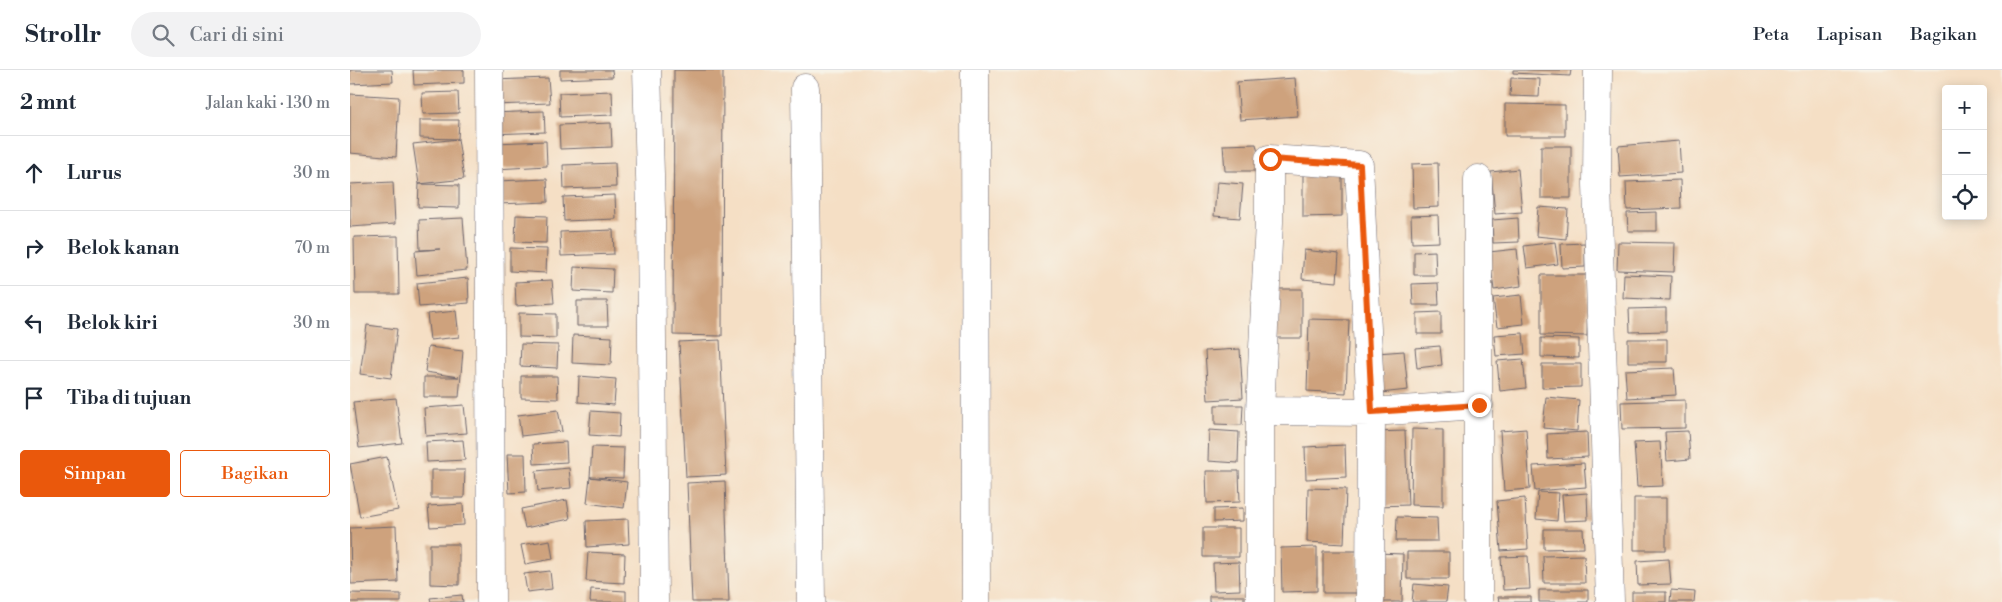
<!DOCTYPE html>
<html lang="id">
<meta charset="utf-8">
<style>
body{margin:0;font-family:"Libre Bodoni",serif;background:#f2f2f3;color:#1f2937}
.controls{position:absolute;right:15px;top:15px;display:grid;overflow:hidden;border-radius:5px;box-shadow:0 2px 12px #0003}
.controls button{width:45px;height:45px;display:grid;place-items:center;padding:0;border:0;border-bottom:1px solid #e0e1e3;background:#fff;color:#1f2937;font:25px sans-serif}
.stop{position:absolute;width:15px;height:15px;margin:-11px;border:4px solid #ea580c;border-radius:50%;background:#fff}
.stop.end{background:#ea580c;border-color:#fff;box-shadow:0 1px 5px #0008}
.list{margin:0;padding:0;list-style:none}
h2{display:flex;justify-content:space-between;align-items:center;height:65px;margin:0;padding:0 20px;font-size:21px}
h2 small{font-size:16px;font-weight:400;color:#747a83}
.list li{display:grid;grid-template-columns:32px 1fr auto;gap:15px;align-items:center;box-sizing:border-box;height:75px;padding:0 20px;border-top:1px solid #e0e1e3}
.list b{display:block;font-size:19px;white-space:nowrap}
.list em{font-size:16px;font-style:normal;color:#747a83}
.actions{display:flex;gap:10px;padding:15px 20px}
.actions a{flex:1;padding:11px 0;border:1px solid #ea580c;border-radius:5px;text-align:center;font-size:18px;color:#ea580c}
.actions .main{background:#ea580c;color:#fff}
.icon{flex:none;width:28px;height:28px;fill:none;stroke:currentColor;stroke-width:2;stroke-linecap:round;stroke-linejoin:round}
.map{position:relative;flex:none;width:1652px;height:532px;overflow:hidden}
header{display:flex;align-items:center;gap:30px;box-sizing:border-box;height:70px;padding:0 25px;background:#fff;border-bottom:1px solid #e0e1e3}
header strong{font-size:24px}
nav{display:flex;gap:28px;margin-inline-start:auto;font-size:18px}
.search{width:350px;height:45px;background:#f2f2f3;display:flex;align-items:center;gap:12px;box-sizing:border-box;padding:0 18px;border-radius:28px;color:#747a83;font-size:19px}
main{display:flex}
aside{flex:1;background:#fff}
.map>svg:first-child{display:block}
.building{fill:#cea27d}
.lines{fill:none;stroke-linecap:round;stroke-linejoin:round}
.minor-casing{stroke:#6c646b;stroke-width:29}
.minor{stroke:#fff;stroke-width:28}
.route{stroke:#ea580c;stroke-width:6}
</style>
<header>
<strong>Strollr</strong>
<div class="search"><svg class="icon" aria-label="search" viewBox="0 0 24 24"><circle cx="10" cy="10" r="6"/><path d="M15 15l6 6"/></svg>Cari di sini</div>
<nav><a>Peta</a><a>Lapisan</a><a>Bagikan</a></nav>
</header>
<main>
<aside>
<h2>2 mnt<small>Jalan kaki · 130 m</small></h2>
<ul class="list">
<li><svg class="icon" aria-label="ahead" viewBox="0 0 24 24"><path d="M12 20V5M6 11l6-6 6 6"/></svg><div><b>Lurus</b></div><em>30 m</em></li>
<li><svg class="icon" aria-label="right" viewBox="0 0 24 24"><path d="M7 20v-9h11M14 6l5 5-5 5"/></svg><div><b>Belok kanan</b></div><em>70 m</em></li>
<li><svg class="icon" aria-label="left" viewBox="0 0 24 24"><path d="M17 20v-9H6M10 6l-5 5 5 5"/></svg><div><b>Belok kiri</b></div><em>30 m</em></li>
<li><svg class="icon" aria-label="arrive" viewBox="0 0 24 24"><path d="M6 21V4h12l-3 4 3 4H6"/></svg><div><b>Tiba di tujuan</b></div></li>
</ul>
<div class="actions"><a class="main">Simpan</a><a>Bagikan</a></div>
</aside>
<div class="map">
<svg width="1652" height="532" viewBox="0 0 1652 532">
<rect width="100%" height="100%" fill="#f7f3e8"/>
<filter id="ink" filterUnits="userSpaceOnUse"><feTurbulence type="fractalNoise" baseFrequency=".02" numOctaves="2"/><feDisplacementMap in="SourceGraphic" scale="10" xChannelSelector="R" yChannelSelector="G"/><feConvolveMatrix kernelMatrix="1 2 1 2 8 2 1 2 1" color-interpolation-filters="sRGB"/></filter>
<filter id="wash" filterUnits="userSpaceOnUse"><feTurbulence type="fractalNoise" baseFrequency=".0096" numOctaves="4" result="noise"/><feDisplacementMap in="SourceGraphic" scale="20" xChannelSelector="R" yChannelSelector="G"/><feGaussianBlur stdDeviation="1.12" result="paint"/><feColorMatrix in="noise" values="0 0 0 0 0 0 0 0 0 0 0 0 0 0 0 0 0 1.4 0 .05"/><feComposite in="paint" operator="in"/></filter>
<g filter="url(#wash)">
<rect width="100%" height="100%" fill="#f5dfc5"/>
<g id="blocks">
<path class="building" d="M 0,0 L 42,0 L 43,12 L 0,14 Z
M 63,0 L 114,0 L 114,13 L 64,15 Z
M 210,0 L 262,0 L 263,7 L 210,9 Z
M 324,0 L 373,0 L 372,266 L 323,265 Z
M 1163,0 L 1221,0 L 1220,6 L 1163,3 Z
M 198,8 L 200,33 L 143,35 L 143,10 Z
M 945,8 L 948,46 L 890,50 L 887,12 Z
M 1161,8 L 1190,9 L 1189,27 L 1160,26 Z
M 262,21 L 263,45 L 210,47 L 209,23 Z
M 108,22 L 109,43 L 73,44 L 72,23 Z
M 0,24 L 49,27 L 46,87 L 0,83 Z
M 1155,34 L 1215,35 L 1215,66 L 1155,66 Z
M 194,41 L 195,62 L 142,64 L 141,43 Z
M 70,50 L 109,50 L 108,69 L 114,109 L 69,114 L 109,115 L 109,138 L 68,137 L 69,114 L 63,74 L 108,69 L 70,68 Z
M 261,53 L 262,77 L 210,79 L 209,55 Z
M 196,71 L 197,96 L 146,99 L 144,73 Z
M 1329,71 L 1331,103 L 1270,107 L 1268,76 Z
M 906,74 L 912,101 L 875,101 L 873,75 Z
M 1191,76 L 1221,76 L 1221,128 L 1191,128 Z
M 265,93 L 266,117 L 214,119 L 213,95 Z
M 1088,93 L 1089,137 L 1063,138 L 1062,94 Z
M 953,99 L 992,99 L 992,146 L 953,147 Z
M 1168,99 L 1172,142 L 1145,144 L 1141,102 Z
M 197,109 L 198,132 L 148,134 L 147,111 Z
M 1330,110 L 1331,138 L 1277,140 L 1276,112 Z
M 43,112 L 45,154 L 0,157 L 0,114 Z
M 867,112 L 893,114 L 890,148 L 864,146 Z
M 265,125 L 266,149 L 214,151 L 213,127 Z
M 1188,137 L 1218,139 L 1216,169 L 1186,166 Z
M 1307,142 L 1307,161 L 1278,161 L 1277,143 Z
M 166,145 L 197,146 L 196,173 L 165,172 Z
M 1088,145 L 1089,172 L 1062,173 L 1061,146 Z
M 113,148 L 117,200 L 67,205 L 65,181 L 90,179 L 70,180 L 69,150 Z
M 1168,148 L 1169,172 L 1143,173 L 1142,150 Z
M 263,160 L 264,184 L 211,186 L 210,162 Z
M 48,166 L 49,224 L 5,224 L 4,167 Z
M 1205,172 L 1208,194 L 1177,198 L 1174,176 Z
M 1268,172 L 1325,173 L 1324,202 L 1267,200 Z
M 1235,173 L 1235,197 L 1212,198 L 1211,174 Z
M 160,178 L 197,179 L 196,203 L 160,201 Z
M 1167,179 L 1171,216 L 1144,220 L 1139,182 Z
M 954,180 L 989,184 L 987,212 L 952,209 Z
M 1085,181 L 1086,205 L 1064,205 L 1064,182 Z
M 224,197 L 263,199 L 262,223 L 223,221 Z
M 1274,204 L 1321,206 L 1320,230 L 1273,228 Z
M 1191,205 L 1238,205 L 1237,266 L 1191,265 Z
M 118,208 L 119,233 L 69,237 L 67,213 Z
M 202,210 L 204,233 L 166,236 L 165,212 Z
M 1088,213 L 1089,235 L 1063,235 L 1062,214 Z
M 926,219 L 952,219 L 952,268 L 925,268 Z
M 1171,225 L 1174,254 L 1147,257 L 1143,228 Z
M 227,231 L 257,231 L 258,256 L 227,256 Z
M 1316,238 L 1316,261 L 1280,262 L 1279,239 Z
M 106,241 L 109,267 L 80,270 L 77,244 Z
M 1091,242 L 1091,264 L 1067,264 L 1067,243 Z
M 169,243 L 206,244 L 206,268 L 169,267 Z
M 959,249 L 999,250 L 996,323 L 957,321 Z
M 17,255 L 47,259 L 41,308 L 10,304 Z
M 1173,263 L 1175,284 L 1146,286 L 1144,265 Z
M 223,265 L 262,267 L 261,295 L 222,293 Z
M 1191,268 L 1229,269 L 1229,288 L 1191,287 Z
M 1278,269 L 1317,269 L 1317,292 L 1278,292 Z
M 370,270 L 376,405 L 336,407 L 329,272 Z
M 171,274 L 208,275 L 207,298 L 170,296 Z
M 1090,276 L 1092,295 L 1067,298 L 1065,278 Z
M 78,277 L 113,281 L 109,327 L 74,327 L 74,307 L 109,307 L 75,302 Z
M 890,279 L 893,328 L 858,330 L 855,281 Z
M 1054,281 L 1058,320 L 1030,323 L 1027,283 Z
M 1173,289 L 1176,318 L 1150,321 L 1147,291 Z
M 1192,294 L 1231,294 L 1231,317 L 1192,318 Z
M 1324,298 L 1326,325 L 1277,328 L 1275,300 Z
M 171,306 L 207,306 L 208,329 L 171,328 Z
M 229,306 L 266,309 L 264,335 L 228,332 Z
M 1196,327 L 1229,330 L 1227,361 L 1193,358 Z
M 46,328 L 52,373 L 9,378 L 3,332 Z
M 1335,330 L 1335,358 L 1272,359 L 1271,332 Z
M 114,335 L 117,363 L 76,366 L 74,338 Z
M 865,335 L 893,335 L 892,355 L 865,354 Z
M 208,340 L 212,361 L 171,366 L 168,345 Z
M 241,341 L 270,343 L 269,367 L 239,365 Z
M 1062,359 L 1093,360 L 1093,436 L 1061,435 Z
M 1176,359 L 1180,419 L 1154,421 L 1150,361 Z
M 859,360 L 889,362 L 888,393 L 858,391 Z
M 1055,361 L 1058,435 L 1028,436 L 1025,362 Z
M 1338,361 L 1340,389 L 1317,391 L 1315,362 Z
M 1237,362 L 1238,387 L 1198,389 L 1197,364 Z
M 113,370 L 115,390 L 77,392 L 76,372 Z
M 216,372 L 217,392 L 184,394 L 183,374 Z
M 1310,372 L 1313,416 L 1287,417 L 1284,373 Z
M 995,375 L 996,407 L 956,409 L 955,377 Z
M 242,377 L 274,378 L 273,408 L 240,407 Z
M 157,384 L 175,384 L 176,422 L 159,423 Z
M 37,387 L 48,440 L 10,447 L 0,394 Z
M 1234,393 L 1236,417 L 1185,421 L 1183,396 Z
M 219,398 L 221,418 L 188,421 L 186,401 Z
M 81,400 L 115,400 L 114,428 L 81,428 Z
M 856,401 L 889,401 L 890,432 L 857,433 Z
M 240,407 L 277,412 L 274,438 L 237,433 Z
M 375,411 L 379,532 L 342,532 L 337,413 Z
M 958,418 L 996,419 L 994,474 L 957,472 Z
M 1188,422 L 1209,423 L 1207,451 L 1186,449 Z
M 1237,423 L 1238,450 L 1214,451 L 1212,425 Z
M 1175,428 L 1178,479 L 1151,481 L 1147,431 Z
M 1284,428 L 1316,428 L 1316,480 L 1284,480 Z
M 217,430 L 220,449 L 175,458 L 171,439 Z
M 113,434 L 114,455 L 80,457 L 78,436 Z
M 893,438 L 893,451 L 864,452 L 864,439 Z
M 1047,447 L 1087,448 L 1088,471 L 1046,471 Z
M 278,449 L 279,474 L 237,477 L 236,451 Z
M 46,456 L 48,512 L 1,514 L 0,458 Z
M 853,458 L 889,458 L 889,487 L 853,487 Z
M 1194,459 L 1233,459 L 1234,478 L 1194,479 Z
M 200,470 L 203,489 L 175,494 L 171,475 Z
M 80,474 L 109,474 L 109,515 L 80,514 Z
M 967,477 L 967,521 L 932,522 L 931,478 Z
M 973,481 L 1008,481 L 1009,523 L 973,523 Z
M 238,482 L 275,484 L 274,513 L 236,511 Z
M 1057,482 L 1099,482 L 1099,509 L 1057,509 Z
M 1026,483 L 1053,484 L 1052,532 L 1024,532 Z
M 1234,485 L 1235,513 L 1194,513 L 1193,486 Z
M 1178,486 L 1180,519 L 1153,520 L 1151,487 Z
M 1319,489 L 1321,514 L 1288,515 L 1287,491 Z
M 889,492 L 890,520 L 864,521 L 863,493 Z
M 200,501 L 202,519 L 177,522 L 174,504 Z
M 1064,514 L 1098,517 L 1096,532 L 1062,532 Z
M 241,519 L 276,521 L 276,532 L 240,532 Z
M 1189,520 L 1238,520 L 1238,532 L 1189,532 Z
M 1321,520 L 1345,522 L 1344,532 L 1320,532 Z
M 1282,522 L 1316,522 L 1316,532 L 1282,532 Z
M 0,523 L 51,524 L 51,532 L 0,532 Z
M 112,525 L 113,532 L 81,532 L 80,528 Z
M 859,526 L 894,526 L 894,532 L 859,532 Z
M 1148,527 L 1181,527 L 1181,532 L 1149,532 Z"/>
</g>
</g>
<g filter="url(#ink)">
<use href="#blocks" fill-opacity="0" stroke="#6c646b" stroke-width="1"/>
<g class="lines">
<defs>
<path id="minor" d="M 139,0 L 141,532
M 297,0 L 301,140 L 304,532
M 625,0 L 626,532
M 1248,0 L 1247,114 L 1260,532
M 455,18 L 461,532
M 1128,109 L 1128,532
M 910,341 L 1021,342 L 1129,335
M 910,532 L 910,341 L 919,152 L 919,89 L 1009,95 L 1021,342 L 1020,532"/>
</defs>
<use href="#minor" class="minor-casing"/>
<use href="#minor" class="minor"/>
</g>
</g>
<g class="lines" filter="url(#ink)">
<path class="route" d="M 920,89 L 1010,95 L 1022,342 L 1129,335"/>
</g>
</svg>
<div class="controls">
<button>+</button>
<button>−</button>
<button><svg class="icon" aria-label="locate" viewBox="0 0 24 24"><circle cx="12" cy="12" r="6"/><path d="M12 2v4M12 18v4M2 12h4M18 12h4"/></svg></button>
</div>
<div class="stop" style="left:920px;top:89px"></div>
<div class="stop end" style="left:1129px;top:335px"></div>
</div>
</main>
